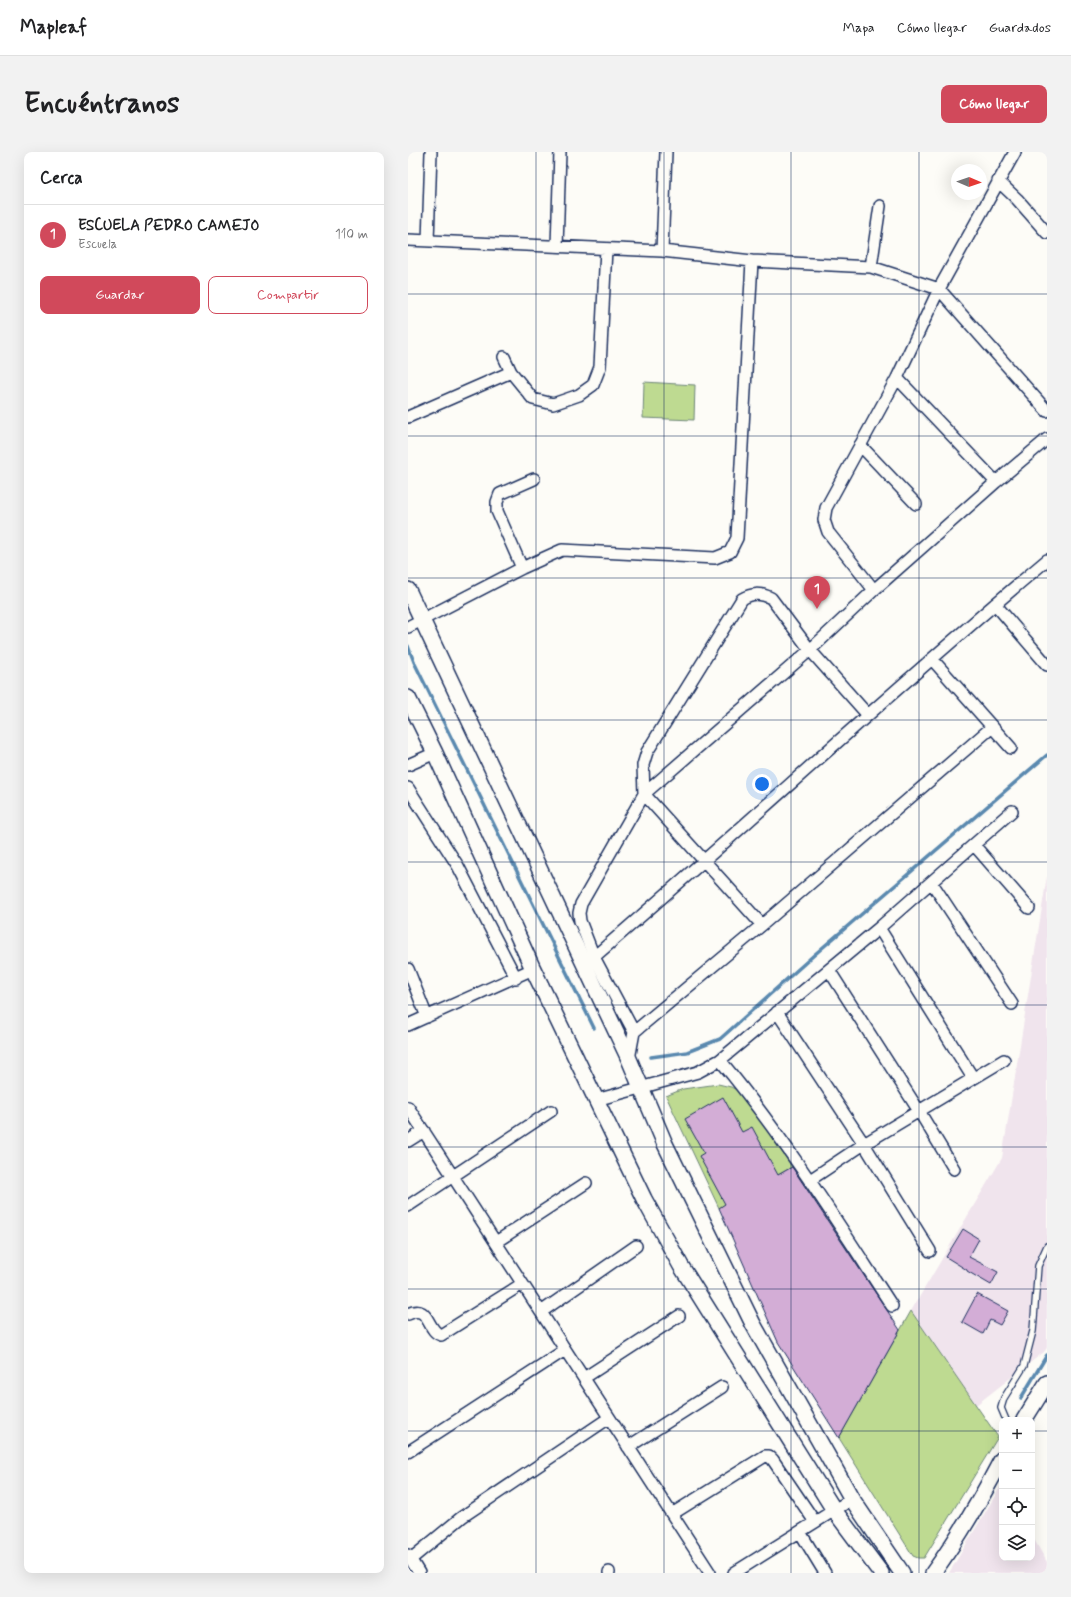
<!DOCTYPE html>
<html lang="es">
<meta charset="utf-8">
<style>
body{margin:0;font-family:Mynerve,sans-serif;background:#f2f2f2;color:#202124}
.controls{position:absolute;right:12px;bottom:12px;display:grid;overflow:hidden;border-radius:8px;box-shadow:0 4px 16px #0002}
.controls button{width:36px;height:36px;display:grid;place-items:center;padding:0;border:0;border-bottom:1px solid #e0e0e0;background:#fff;color:#202124;font:20px sans-serif}
.compass{position:absolute;left:543px;top:12px;width:36px;height:36px;border-radius:50%;background:#fff;box-shadow:0 4px 16px #0002;rotate:92deg}
.you{position:absolute;left:354px;top:632px;width:14px;height:14px;margin:-10px;border:3px solid #fff;border-radius:50%;background:#1a73e8;box-shadow:0 0 0 6px #1a73e833}
.badge{display:grid;place-items:center;width:26px;height:26px;border-radius:50%;background:#d1495b;color:#fff;font-size:13px;font-weight:700}
.pin{position:absolute;translate:-50% -33px;filter:drop-shadow(0 1px 2px #0008)}
.pin::after{content:'';position:absolute;top:21px;width:14px;height:12px;background:inherit;clip-path:polygon(0 0,100% 0,50% 100%)}
.list{margin:0;padding:0;list-style:none}
h2{display:flex;justify-content:space-between;align-items:center;height:52px;margin:0;padding:0 16px;font-size:17px}
h2 small{font-size:13px;font-weight:400;color:#757577}
.list li{display:grid;grid-template-columns:26px 1fr auto;gap:12px;align-items:center;box-sizing:border-box;height:60px;padding:0 16px;border-top:1px solid #e0e0e0}
.list b{display:block;font-size:15px;white-space:nowrap}
.list p{margin:0;font-size:13px;white-space:nowrap;color:#757577}
.list em{font-size:13px;font-style:normal;color:#757577}
.actions{display:flex;gap:8px;padding:12px 16px}
.actions a{flex:1;padding:9px 0;border:1px solid #d1495b;border-radius:8px;text-align:center;font-size:14px;color:#d1495b}
.actions .main{background:#d1495b;color:#fff}
.icon{flex:none;width:22px;height:22px;fill:none;stroke:currentColor;stroke-width:2;stroke-linecap:round;stroke-linejoin:round}
.map{position:relative;flex:none;width:639px;height:1421px;overflow:hidden;border-radius:8px}
header{display:flex;align-items:center;gap:24px;box-sizing:border-box;height:56px;padding:0 20px;background:#fff;border-bottom:1px solid #e0e0e0}
header strong{font-size:19px}
nav{display:flex;gap:22px;margin-inline-start:auto;font-size:14px}
.intro{display:flex;align-items:center;justify-content:space-between;box-sizing:border-box;height:96px;padding:0 24px}
h1{margin:0;font-size:28px}
.button{padding:10px 18px;border-radius:8px;background:#d1495b;color:#fff;font-size:14px;font-weight:700}
main{display:flex;gap:24px;padding:0 24px}
aside{flex:1;background:#fff;border-radius:8px;box-shadow:0 4px 16px #0002}
.map>svg:first-child{display:block}
.built{fill:#f0e4ed}
.green{fill:#beda91;stroke:#6c8478}
.lines{fill:none;stroke-linecap:round;stroke-linejoin:round}
.stream{stroke:#5a89af;stroke-width:3.5}
.building{fill:#d3add6;stroke:#1b2f5e}
.lane-casing{stroke:#1b2f5e;stroke-width:8}
.street-casing{stroke:#1b2f5e;stroke-width:14}
.secondary-casing{stroke:#1b2f5e;stroke-width:18}
.lane{stroke:#fdfcf7;stroke-width:5.5}
.street{stroke:#fdfcf7;stroke-width:11}
.secondary{stroke:#fdfcf7;stroke-width:15}
.grid{fill:none;stroke:#1b2f5e;stroke-width:1;stroke-opacity:0.55}
</style>
<header>
<strong>Mapleaf</strong>
<nav><a>Mapa</a><a>Cómo llegar</a><a>Guardados</a></nav>
</header>
<div class="intro"><h1>Encuéntranos</h1><a class="button">Cómo llegar</a></div>
<main>
<aside>
<h2>Cerca<small></small></h2>
<ul class="list">
<li><span class="badge">1</span><div><b>ESCUELA PEDRO CAMEJO</b><p>Escuela</p></div><em>110 m</em></li>
</ul>
<div class="actions"><a class="main">Guardar</a><a>Compartir</a></div>
</aside>
<div class="map">
<svg width="639" height="1421" viewBox="0 0 639 1421">
<rect width="100%" height="100%" fill="#fdfcf7"/>
<filter id="ink" filterUnits="userSpaceOnUse"><feTurbulence type="fractalNoise" baseFrequency=".025" numOctaves="2"/><feDisplacementMap in="SourceGraphic" scale="8" xChannelSelector="R" yChannelSelector="G"/><feConvolveMatrix kernelMatrix="1 2 1 2 8 2 1 2 1" color-interpolation-filters="sRGB"/></filter>
<g filter="url(#ink)">
<path class="built" d="M 639,724 L 639,1196 L 636,1200 L 568,1253 L 503,1159 L 594,1006 Z
M 594,1332 L 594,1406 L 624,1406 L 624,1384 L 639,1410 L 639,1421 L 541,1421 Z"/>
<path class="green" d="M 236,230 L 287,233 L 286,268 L 235,266 Z
M 310,932 L 323,935 L 334,941 L 384,1015 L 311,1056 L 258,944 L 275,937 Z
M 503,1159 L 590,1285 L 516,1406 L 510,1406 L 505,1404 L 431,1286 Z"/>
<g class="lines">
<path class="stream" d="M 0,494 L 6,510 L 186,876
M 243,905 L 279,900 L 312,887 L 406,803 L 639,603
M 613,1246 L 639,1203"/>
</g>
<path class="building" d="M 315,945 L 334,980 L 344,975 L 370,1023 L 384,1015 L 492,1178 L 431,1286 L 370,1190 L 311,1056 L 317,1052 L 291,1004 L 296,1001 L 277,967 Z
M 555,1077 L 571,1087 L 561,1105 L 590,1120 L 583,1133 L 559,1119 L 559,1118 L 538,1105 Z
M 569,1142 L 600,1159 L 592,1173 L 582,1168 L 575,1182 L 554,1170 Z"/>
<g class="lines">
<defs>
<path id="lane" d="M 598,1268 L 593,1256 L 596,1246 L 616,1214 L 625,1179 L 630,1114 L 639,1094"/>
<path id="street" d="M 590,29 L 609,47 L 639,81
M 0,88 L 254,99 L 344,109 L 463,115 L 531,137 L 639,259
M 20,89 L 23,0
M 149,94 L 152,0
M 254,99 L 258,0
M 463,115 L 472,54
M 96,205 L 103,220 L 125,247 L 145,252 L 171,243 L 185,233 L 192,215 L 198,97
M 489,226 L 588,330
M 0,265 L 103,220
M 452,293 L 508,352
M 114,416 L 89,359 L 89,350 L 92,342 L 126,327
M 466,438 L 420,380 L 416,368 L 418,356 L 489,226 L 531,137 L 607,0
M 587,452 L 639,513
M 0,475 L 114,416 L 154,398 L 307,406 L 322,400 L 329,386 L 344,109
M 524,507 L 603,596
M 0,613 L 27,601
M 0,636 L 50,714 L 108,826
M 566,693 L 621,756
M 524,731 L 604,852
M 354,773 L 236,642 L 235,613 L 239,600 L 334,447 C 344,441 352,441 363,446 L 402,498 L 459,562
M 471,776 L 565,926
M 186,805 C 338,674 485,537 639,408
M 0,817 L 19,865
M 421,818 L 511,959 L 546,1017
M 369,860 L 456,992 L 522,1099
M 0,873 L 125,817
M 226,880 L 354,773 L 583,576
M 221,907 L 226,880 L 186,805 L 172,769 L 171,761 L 173,752 L 236,642 L 402,498 L 466,438 L 588,330 L 639,287
M 312,908 C 376,985 430,1071 484,1154
M 188,948 L 290,920 L 312,908 L 471,776 L 604,659
M 0,955 L 302,1421
M 0,989 L 16,979
M 402,1028 L 456,992 L 596,908
M 0,1054 L 143,959
M 88,1090 L 178,1031
M 133,1160 L 228,1094
M 0,1162 C 22,1151 18,1179 33,1183 L 114,1132
M 176,1226 L 271,1164
M 220,1295 L 314,1235
M 0,1300 L 157,1198
M 264,1362 L 357,1304 L 361,1304 L 365,1308 L 407,1370
M 392,1380 L 417,1421
M 0,1403 L 11,1421
M 3,1407 L 54,1365 L 201,1266
M 201,1420 L 201,1421
M 326,1421 L 444,1347"/>
<path id="secondary" d="M 0,438 L 221,907 L 257,992 L 345,1172 L 444,1347 L 494,1421
M 0,546 L 27,601 L 125,817 L 236,1047 L 273,1114 L 426,1358 L 473,1421
M 616,1268 L 639,1231
M 525,1421 C 551,1385 573,1347 594,1307"/>
</defs>
<use href="#lane" class="lane-casing"/>
<use href="#street" class="street-casing"/>
<use href="#secondary" class="secondary-casing"/>
<use href="#lane" class="lane"/>
<use href="#street" class="street"/>
<use href="#secondary" class="secondary"/>
</g>
</g>
<path class="grid" d="M 128,0 L 128,1421M 256,0 L 256,1421M 383,0 L 383,1421M 511,0 L 511,1421M 0,142 L 639,142M 0,284 L 639,284M 0,426 L 639,426M 0,568 L 639,568M 0,710 L 639,710M 0,853 L 639,853M 0,995 L 639,995M 0,1137 L 639,1137M 0,1279 L 594,1279M 624,1279 L 639,1279"/>
</svg>
<div class="controls">
<button>+</button>
<button>−</button>
<button><svg class="icon" aria-label="locate" viewBox="0 0 24 24"><circle cx="12" cy="12" r="6"/><path d="M12 2v4M12 18v4M2 12h4M18 12h4"/></svg></button>
<button><svg class="icon" aria-label="layers" viewBox="0 0 24 24"><path d="M12 4l9 5-9 5-9-5zM3 14l9 5 9-5"/></svg></button>
</div>
<svg class="compass" viewBox="-18 -18 36 36"><path d="M0-13l5 13h-10z" fill="#e53935"/><path d="M0 13l5-13h-10z" fill="#757577"/></svg>
<div class="you"></div>
<div class="pin badge" style="left:409px;top:457px">1</div>
</div>
</main>
